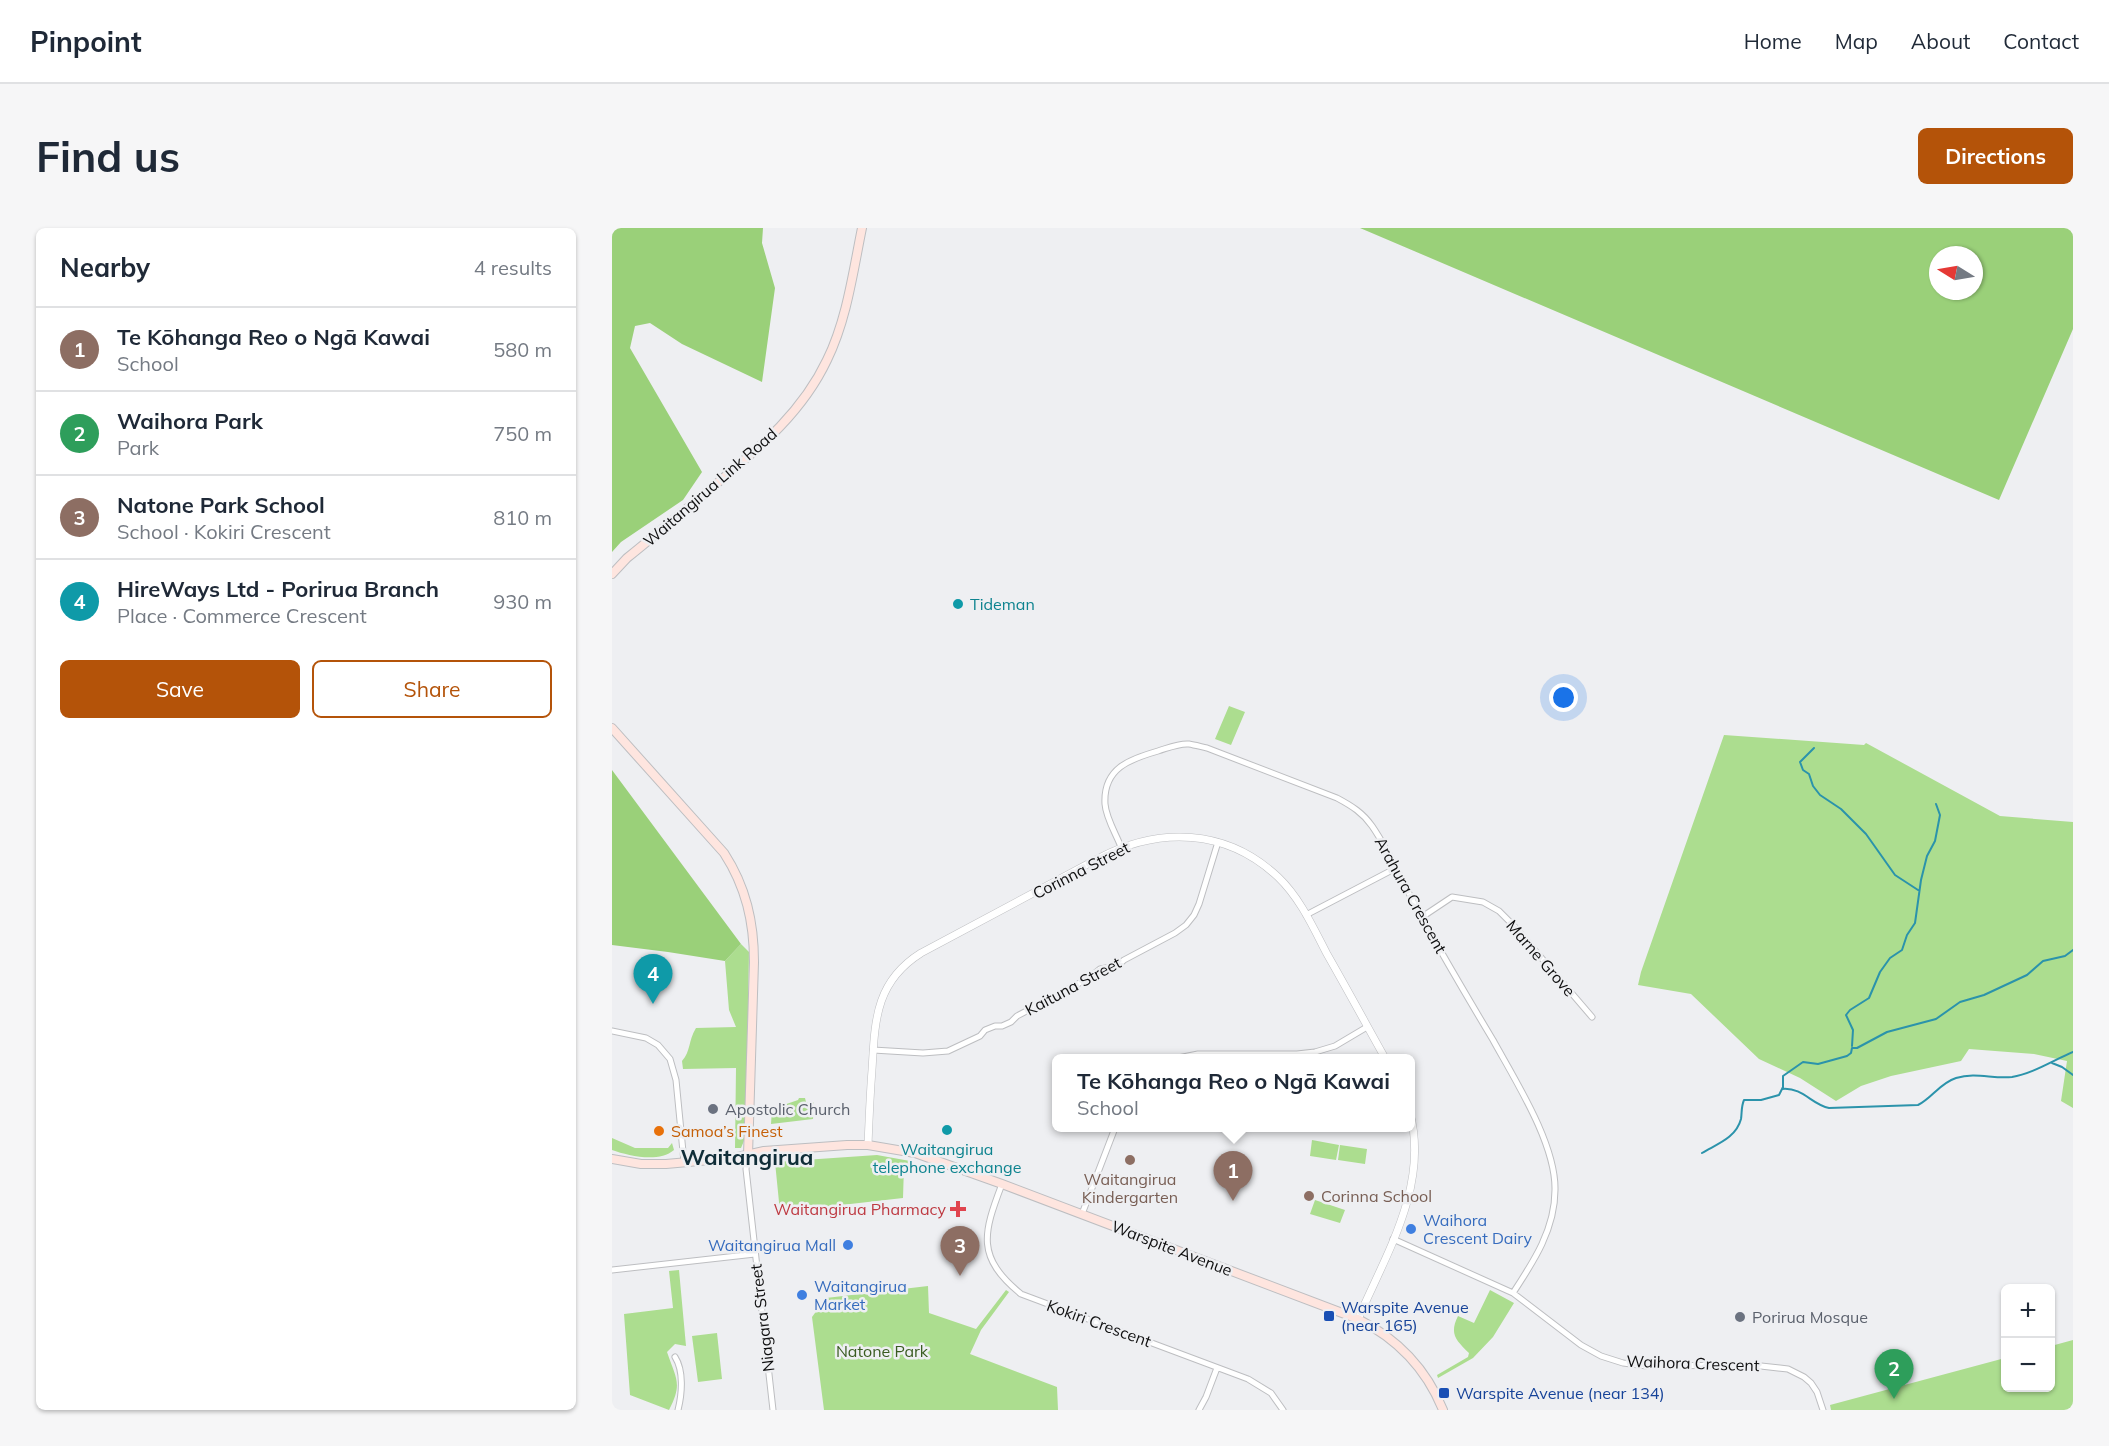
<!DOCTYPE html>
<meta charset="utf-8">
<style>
body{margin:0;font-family:Mulish,sans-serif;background:#f6f6f7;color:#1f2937}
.controls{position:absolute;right:18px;bottom:18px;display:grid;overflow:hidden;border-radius:9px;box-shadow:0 2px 4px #0004}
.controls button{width:54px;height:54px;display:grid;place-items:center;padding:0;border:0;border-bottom:2px solid #e0e1e3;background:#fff;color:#1f2937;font:30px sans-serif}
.compass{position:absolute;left:1317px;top:18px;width:54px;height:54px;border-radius:50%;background:#fff;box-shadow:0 2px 4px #0004;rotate:281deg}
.you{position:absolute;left:952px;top:470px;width:21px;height:21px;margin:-15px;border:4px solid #fff;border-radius:50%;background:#1a73e8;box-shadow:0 0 0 9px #1a73e833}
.badge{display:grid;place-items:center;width:39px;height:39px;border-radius:50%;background:#b45309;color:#fff;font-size:20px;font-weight:700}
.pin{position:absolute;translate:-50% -50px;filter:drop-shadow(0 2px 3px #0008)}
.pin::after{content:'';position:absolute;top:32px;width:21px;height:18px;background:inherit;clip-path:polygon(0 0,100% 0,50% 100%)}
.popup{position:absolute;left:440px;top:826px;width:363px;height:78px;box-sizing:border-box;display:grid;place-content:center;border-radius:9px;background:#fff;filter:drop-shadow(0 2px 4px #0005);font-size:20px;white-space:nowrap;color:#747a83}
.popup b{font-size:22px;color:#1f2937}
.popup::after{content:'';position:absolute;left:50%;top:100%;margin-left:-12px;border:12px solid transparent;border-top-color:#fff}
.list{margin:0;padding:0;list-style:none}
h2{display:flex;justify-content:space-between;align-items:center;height:78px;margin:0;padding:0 24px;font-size:26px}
h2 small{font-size:20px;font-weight:400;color:#747a83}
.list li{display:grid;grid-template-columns:39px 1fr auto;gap:18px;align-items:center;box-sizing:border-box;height:84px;padding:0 24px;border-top:2px solid #e0e1e3}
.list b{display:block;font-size:22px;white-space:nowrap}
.list p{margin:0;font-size:20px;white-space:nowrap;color:#747a83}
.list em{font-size:20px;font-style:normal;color:#747a83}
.actions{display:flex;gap:12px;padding:18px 24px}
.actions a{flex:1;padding:14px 0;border:2px solid #b45309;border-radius:9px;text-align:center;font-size:21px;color:#b45309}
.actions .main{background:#b45309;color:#fff}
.map{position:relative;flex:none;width:1461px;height:1182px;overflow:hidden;border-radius:9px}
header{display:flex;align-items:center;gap:36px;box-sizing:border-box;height:84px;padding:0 30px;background:#fff;border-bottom:2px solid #e0e1e3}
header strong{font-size:28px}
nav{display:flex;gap:33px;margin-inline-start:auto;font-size:21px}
.intro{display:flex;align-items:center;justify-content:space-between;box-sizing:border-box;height:144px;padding:0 36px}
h1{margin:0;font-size:42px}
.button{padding:15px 27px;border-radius:9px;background:#b45309;color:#fff;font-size:21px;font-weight:700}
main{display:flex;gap:36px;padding:0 36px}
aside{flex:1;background:#fff;border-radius:9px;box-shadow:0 2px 4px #0004}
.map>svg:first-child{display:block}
.green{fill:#acdd8f}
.forest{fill:#9ad079;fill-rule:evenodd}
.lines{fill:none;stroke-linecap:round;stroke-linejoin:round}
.stream{stroke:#2b93ab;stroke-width:2}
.minor-casing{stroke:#bdbec1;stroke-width:7}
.tertiary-casing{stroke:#bdbec1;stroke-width:8}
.secondary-casing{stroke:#bdbec1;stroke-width:10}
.minor{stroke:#fff;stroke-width:5}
.tertiary{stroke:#fff;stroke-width:7}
.secondary{stroke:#fee5df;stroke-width:8}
.culture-dot{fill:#0f9aa8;stroke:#eeeff2;stroke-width:2}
.worship-dot{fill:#6b7280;stroke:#eeeff2;stroke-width:2}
.food-dot{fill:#e8710a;stroke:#eeeff2;stroke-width:2}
.education-dot{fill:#8d6e63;stroke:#eeeff2;stroke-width:2}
.health-dot{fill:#e0444e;stroke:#eeeff2;stroke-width:2}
.shop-dot{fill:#3f7fe0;stroke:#eeeff2;stroke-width:2}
.transit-dot{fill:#1a4fb4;stroke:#eeeff2;stroke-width:2}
.labels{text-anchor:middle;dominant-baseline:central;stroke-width:5;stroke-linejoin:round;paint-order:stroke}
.street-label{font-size:16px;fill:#0f0f10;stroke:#eeeff2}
.culture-label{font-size:16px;fill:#0d838f;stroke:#eeeff2;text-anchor:start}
.worship-label{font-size:16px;fill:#5b616d;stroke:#eeeff2;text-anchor:start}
.food-label{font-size:16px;fill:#c56008;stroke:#eeeff2;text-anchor:start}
.education-label{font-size:16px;fill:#785e54;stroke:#eeeff2}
.health-label{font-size:16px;fill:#be3a42;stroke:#eeeff2;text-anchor:end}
.shop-label{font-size:16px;fill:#366cbe;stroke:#eeeff2;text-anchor:start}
.transit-label{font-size:16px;fill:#164399;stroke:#eeeff2;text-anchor:start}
.park-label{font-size:16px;fill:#395b20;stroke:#eeeff2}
.district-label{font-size:22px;font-weight:bold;fill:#102d38;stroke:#eeeff2}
</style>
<header>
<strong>Pinpoint</strong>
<nav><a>Home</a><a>Map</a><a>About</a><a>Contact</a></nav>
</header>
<div class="intro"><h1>Find us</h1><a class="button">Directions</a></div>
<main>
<aside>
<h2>Nearby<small>4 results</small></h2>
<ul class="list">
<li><span class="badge" style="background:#8d6e63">1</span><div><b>Te Kōhanga Reo o Ngā Kawai</b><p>School</p></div><em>580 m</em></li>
<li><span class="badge" style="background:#2e9e5b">2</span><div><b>Waihora Park</b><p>Park</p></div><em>750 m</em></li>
<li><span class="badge" style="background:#8d6e63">3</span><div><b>Natone Park School</b><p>School · Kokiri Crescent</p></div><em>810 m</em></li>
<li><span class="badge" style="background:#0f9aa8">4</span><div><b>HireWays Ltd - Porirua Branch</b><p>Place · Commerce Crescent</p></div><em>930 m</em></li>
</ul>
<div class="actions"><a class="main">Save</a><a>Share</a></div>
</aside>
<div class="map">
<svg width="1461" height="1182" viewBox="0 0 1461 1182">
<rect width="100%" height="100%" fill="#eeeff2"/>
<path class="green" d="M 617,478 L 633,484 L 619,517 L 603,511 Z
M 1112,507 L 1252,517 L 1254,515 L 1388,588 L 1461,594 L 1461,880 L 1449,873 L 1455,833 L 1422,826 L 1357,821 L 1349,833 L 1279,848 L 1249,858 L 1224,873 L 1188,850 L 1147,831 L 1079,766 L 1026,757 L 1029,744 Z
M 129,716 L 137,724 L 134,908 L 129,920 L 123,920 L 124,840 L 71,841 L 70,833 C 79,823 76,813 84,800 L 124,799 L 117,782 L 113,733 Z
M 187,870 L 193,870 L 194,874 L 202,874 L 201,891 L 159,896 L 160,881 L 186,872 Z
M 0,910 L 23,920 L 56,920 L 60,915 L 62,922 C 47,935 17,928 0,922 Z
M 700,912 L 727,917 L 724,932 L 698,928 Z
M 728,917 L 755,921 L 753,936 L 726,932 Z
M 265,927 L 298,933 L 297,937 L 292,938 L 291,970 L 168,984 L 163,934 Z
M 703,972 L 733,982 L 728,995 L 698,986 Z
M 67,1042 L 74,1118 L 63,1116 L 55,1124 C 64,1151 71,1155 57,1182 L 18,1167 L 12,1086 L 61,1080 L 57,1043 Z
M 316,1058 L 317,1085 L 364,1101 L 394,1062 L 397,1064 L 369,1102 L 358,1126 L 445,1159 L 446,1182 L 212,1182 L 200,1089 L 214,1070 Z
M 878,1062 L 902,1075 L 881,1109 L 861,1130 L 826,1150 L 825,1147 L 856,1129 L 857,1125 C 844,1112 837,1106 846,1088 L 862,1095 Z
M 105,1105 L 110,1151 L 86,1154 L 80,1108 Z
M 1461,1112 L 1461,1182 L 1219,1182 L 1218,1177 L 1393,1130 L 1394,1160 L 1438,1160 L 1439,1118 Z"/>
<path class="forest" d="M 0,0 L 151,0 L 150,15 L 163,60 L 150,154 L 70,116 L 38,95 L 23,98 L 18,120 L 90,244 L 71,272 L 9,314 L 0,324 Z
M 748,0 L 1461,0 L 1461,101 L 1387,272 ZM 1326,27 L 1362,27 L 1362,63 L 1326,63 Z
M 0,542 L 129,716 L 113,733 L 56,724 L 0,717 Z"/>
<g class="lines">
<path class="stream" d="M 1202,520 L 1188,534 L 1191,542 L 1197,546 L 1201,558 L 1208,567 L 1229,581 L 1254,606 L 1283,647 L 1306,662
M 1240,818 L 1241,802 L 1234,787 L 1238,782 L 1257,770 L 1268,744 L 1278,730 L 1290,722 L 1295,707 L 1303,695 L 1309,652 L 1315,628 L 1323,613 L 1328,587 L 1324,576
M 1440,835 L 1450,839 L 1461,847
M 1170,861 C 1191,859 1200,877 1217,880 L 1306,877 C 1320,870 1328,855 1344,850 C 1364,844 1380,851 1400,849 C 1420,846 1442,832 1461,824
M 1090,925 C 1105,916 1124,910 1129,891 C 1130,885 1129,879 1132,872 L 1149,872 L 1167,867 L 1171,859 L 1171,848 L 1191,834 L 1206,836 L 1235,828 L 1239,825 L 1240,820 L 1245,820 L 1275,804 L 1324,791 L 1348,774 L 1372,767 L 1415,747 L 1431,733 L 1453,728 L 1461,722"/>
<defs>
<path id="minor" d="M 509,619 C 504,606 494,590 493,576 C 491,540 518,531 546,523 C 556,520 567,515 577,516 C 583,517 590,519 595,520 L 725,570 C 740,578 751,585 760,598 C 780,627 793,660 810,690 C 833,731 857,772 881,812 C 903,852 944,916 943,962 C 943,1001 922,1033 901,1065
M 694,687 L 784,640
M 810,689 L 840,669 L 871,674 L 887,683 L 902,698 L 980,789
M 0,803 L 34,810 L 46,817 L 58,831 L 64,852 L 72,934
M 261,822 L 311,825 L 336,823 L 368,808 L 373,802 L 383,798 L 390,798 L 399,794 L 405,788 L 477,750 L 488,741 L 505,738 L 512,732 L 563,705 L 574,697 L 582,687 L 587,676 L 606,614
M 566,830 L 586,826 L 685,826 L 703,824 L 723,818 L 755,799
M 136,927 L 134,941 L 161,1182
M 390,956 C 371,1006 364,1029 409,1066 L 636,1151 L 659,1165 L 671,1182
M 470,986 L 503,900
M 781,1011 L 901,1065 L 969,1117 L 989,1128 L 1011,1135 L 1035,1138 L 1140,1137 L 1176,1141 L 1192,1149 L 1199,1155 L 1205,1164 L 1211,1182
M 0,1042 L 143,1026
M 63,1129 C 72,1143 70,1166 66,1182
M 587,1182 L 594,1169 L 605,1140"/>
<path id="tertiary" d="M 256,917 C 257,892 258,867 260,842 C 263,793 263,754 309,725 L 487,630 C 547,599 614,600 666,649 C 688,670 701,699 715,726 C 735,761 754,796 773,830
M 746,1091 C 774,1026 817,958 798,885"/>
<path id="secondary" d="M 0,346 L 15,330 C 45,306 74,281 103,257 C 147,220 190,185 215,132 C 235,91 241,44 250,0
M 0,500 L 112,625 C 134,659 142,694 142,734 L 136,927
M 0,931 L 29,936 L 54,936 L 121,930 L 152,923 L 235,917 L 256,917 L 303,925 L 390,956 L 746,1091 C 786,1111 814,1140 831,1182"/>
</defs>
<use href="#minor" class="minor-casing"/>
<use href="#tertiary" class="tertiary-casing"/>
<use href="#secondary" class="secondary-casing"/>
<use href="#minor" class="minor"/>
<use href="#tertiary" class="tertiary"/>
<use href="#secondary" class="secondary"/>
</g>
<g class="culture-dot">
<circle cx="346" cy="376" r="6"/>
<circle cx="335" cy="902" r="6"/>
</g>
<g class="worship-dot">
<circle cx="101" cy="881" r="6"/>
<circle cx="1128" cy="1089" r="6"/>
</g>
<circle class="food-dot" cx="47" cy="903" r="6"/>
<g class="education-dot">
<circle cx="518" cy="932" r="6"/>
<circle cx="697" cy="968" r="6"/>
</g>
<path class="health-dot" d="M343 972h6v6h6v6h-6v6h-6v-6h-6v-6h6z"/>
<g class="shop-dot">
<circle cx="799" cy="1001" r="6"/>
<circle cx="236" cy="1017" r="6"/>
<circle cx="190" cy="1067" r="6"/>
</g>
<g class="transit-dot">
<rect x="711" y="1082" width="12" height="12" rx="3"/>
<rect x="826" y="1159" width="12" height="12" rx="3"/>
</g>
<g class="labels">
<g class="street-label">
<text transform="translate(98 259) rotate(-41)">Waitangirua Link Road</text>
<text transform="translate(469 642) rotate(-27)">Corinna Street</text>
<text transform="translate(799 667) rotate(61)">Arahura Crescent</text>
<text transform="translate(929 730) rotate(49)">Marne Grove</text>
<text transform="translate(461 758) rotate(-28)">Kaituna Street</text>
<text transform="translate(560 1020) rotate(21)">Warspite Avenue</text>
<text transform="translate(150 1090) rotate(-97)">Niagara Street</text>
<text transform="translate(487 1095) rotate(20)">Kokiri Crescent</text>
<text transform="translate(1081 1135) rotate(2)">Waihora Crescent</text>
</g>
<g class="culture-label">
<text x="358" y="376">Tideman</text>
<text x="335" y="921" text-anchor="middle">Waitangirua<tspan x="335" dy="18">telephone exchange</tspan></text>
</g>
<g class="worship-label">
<text x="113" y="881">Apostolic Church</text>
<text x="1140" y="1089">Porirua Mosque</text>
</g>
<g class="food-label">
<text x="59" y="903">Samoa’s Finest</text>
</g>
<g class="education-label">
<text x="518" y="951">Waitangirua<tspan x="518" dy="18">Kindergarten</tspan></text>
<text x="709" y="968" text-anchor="start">Corinna School</text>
</g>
<g class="health-label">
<text x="334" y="981">Waitangirua Pharmacy</text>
</g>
<g class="shop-label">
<text x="811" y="992">Waihora<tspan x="811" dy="18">Crescent Dairy</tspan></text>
<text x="224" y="1017" text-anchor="end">Waitangirua Mall</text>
<text x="202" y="1058">Waitangirua<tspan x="202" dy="18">Market</tspan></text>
</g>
<g class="transit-label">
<text x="729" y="1079">Warspite Avenue<tspan x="729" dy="18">(near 165)</tspan></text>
<text x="844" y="1165">Warspite Avenue (near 134)</text>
</g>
<g class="park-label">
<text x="270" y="1123">Natone Park</text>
</g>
<g class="district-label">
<text x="135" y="929">Waitangirua</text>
</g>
</g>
</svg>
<div class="controls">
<button>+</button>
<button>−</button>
</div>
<svg class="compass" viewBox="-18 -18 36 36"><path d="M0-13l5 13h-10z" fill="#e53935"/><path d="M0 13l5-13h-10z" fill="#747a83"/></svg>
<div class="you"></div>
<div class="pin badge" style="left:621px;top:973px;background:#8d6e63">1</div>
<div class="popup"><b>Te Kōhanga Reo o Ngā Kawai</b>School</div>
<div class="pin badge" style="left:1282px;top:1171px;background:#2e9e5b">2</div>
<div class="pin badge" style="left:348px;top:1048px;background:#8d6e63">3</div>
<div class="pin badge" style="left:41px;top:776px;background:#0f9aa8">4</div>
</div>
</main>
